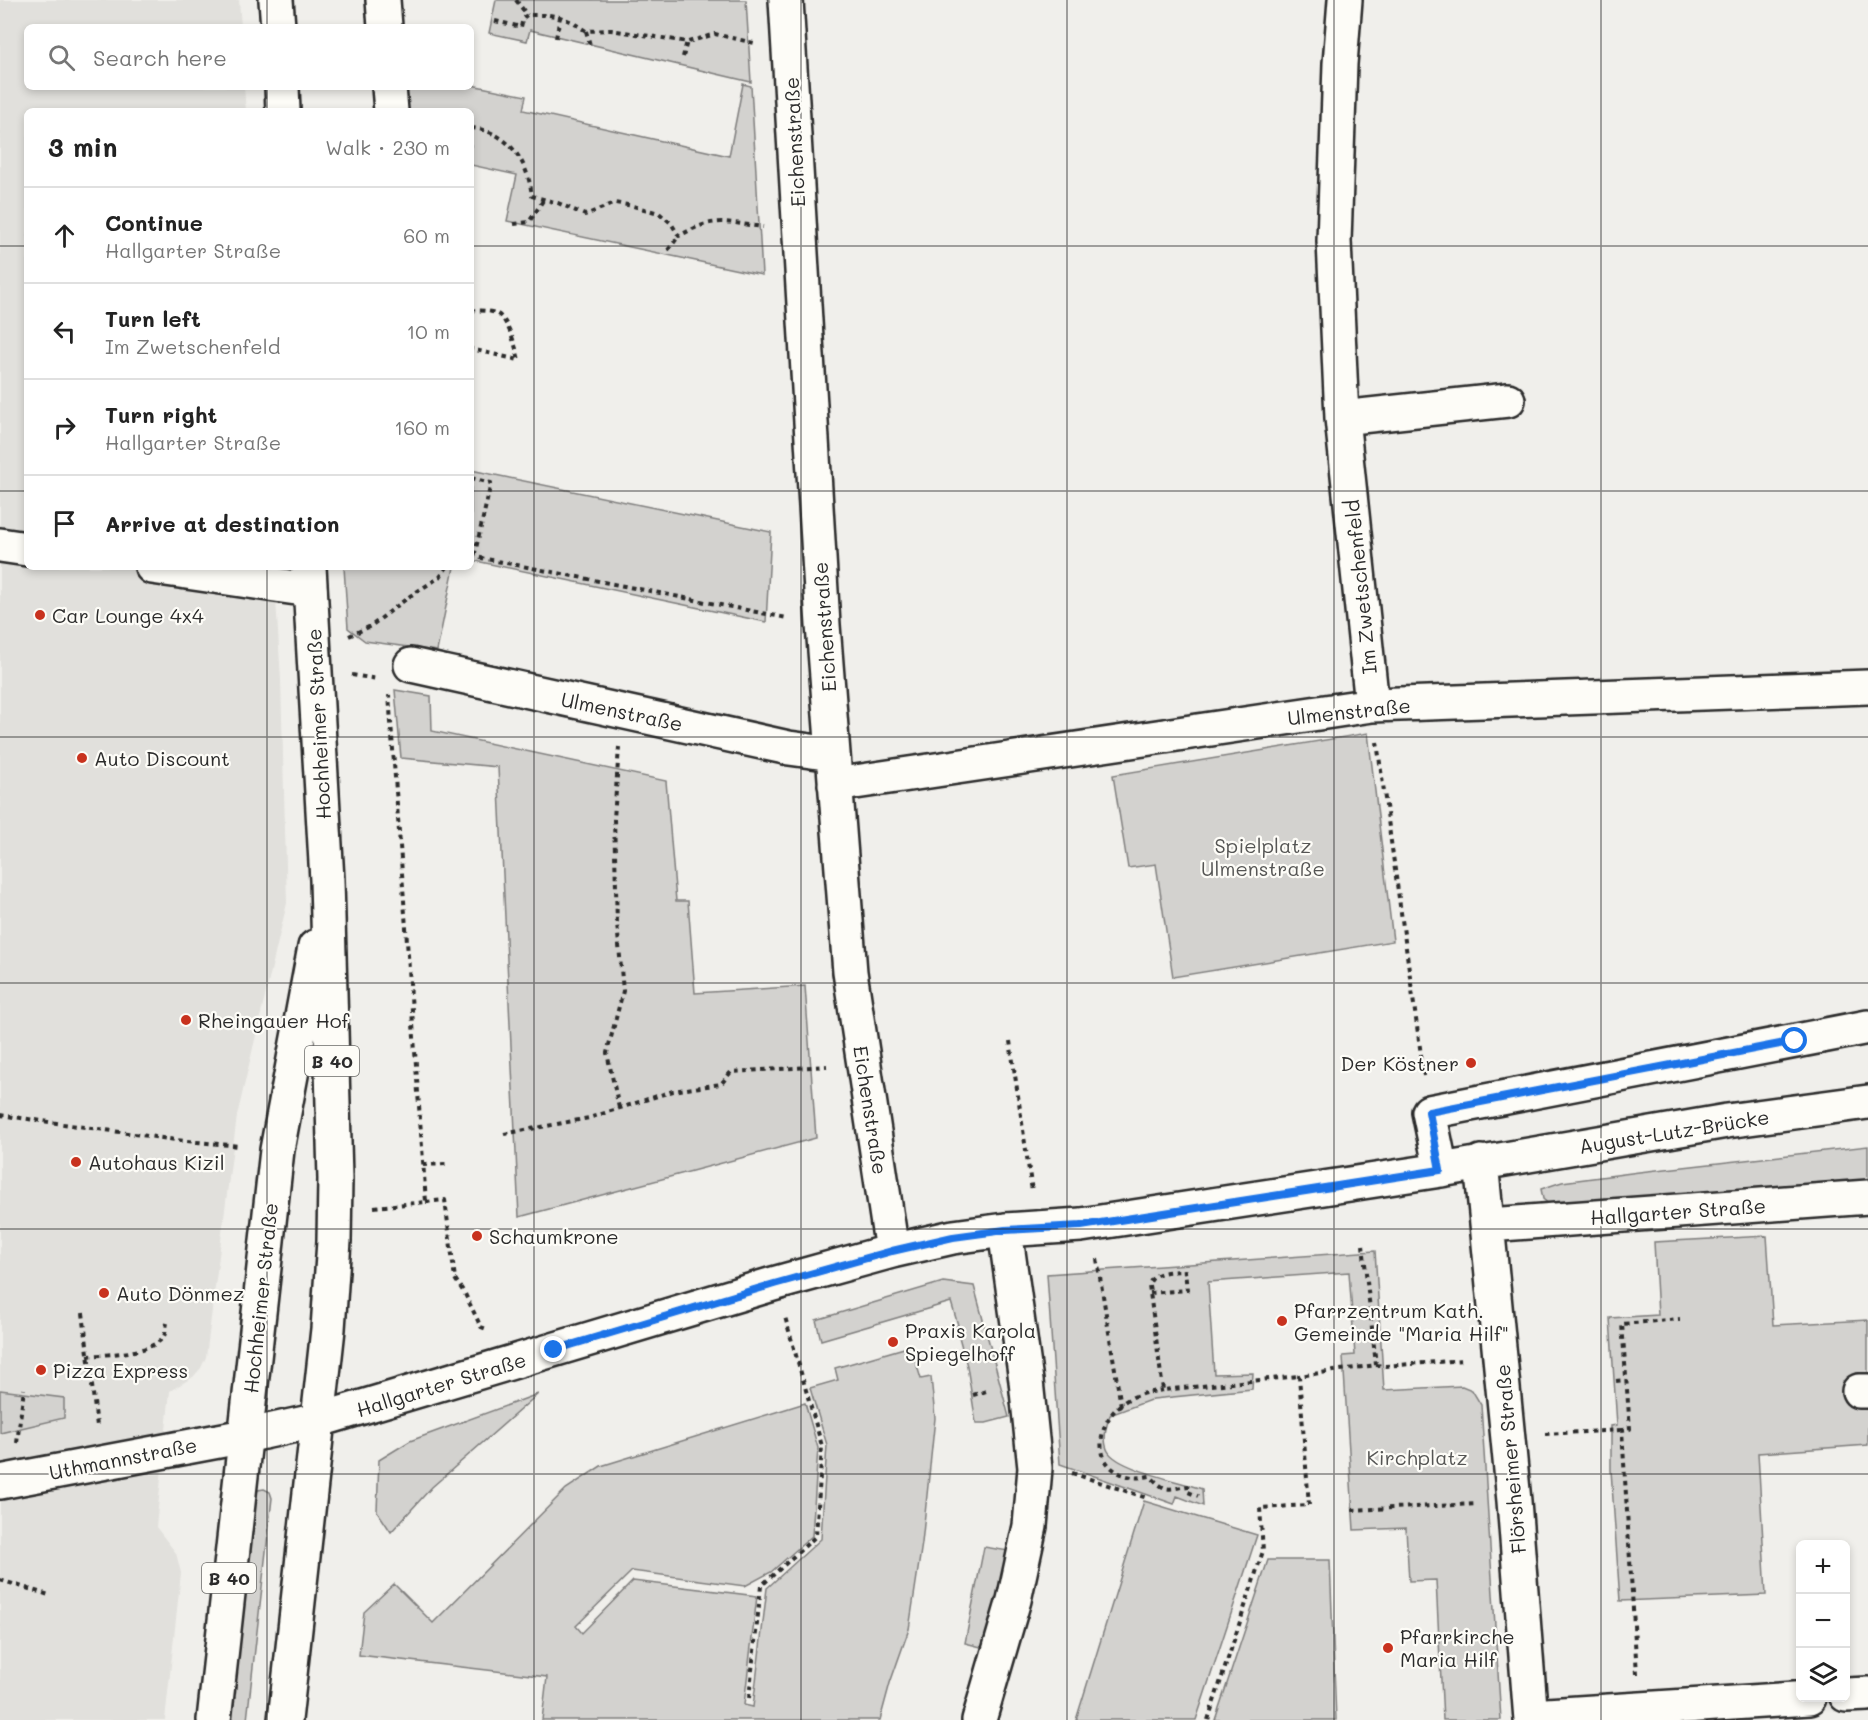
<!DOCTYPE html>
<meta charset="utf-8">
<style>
body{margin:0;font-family:Mali,sans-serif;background:#f2f2f2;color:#222}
.controls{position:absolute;right:18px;bottom:18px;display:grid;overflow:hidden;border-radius:9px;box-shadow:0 3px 9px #0003}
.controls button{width:54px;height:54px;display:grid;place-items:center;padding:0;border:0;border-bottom:2px solid #e0e0e0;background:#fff;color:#222;font:30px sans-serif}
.stop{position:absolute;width:18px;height:18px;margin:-14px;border:4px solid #1a73e8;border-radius:50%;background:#fff}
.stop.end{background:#1a73e8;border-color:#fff;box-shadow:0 2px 6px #0008}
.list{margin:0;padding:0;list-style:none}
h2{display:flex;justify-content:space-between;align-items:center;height:78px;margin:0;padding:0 24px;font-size:26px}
h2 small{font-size:20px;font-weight:400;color:#767676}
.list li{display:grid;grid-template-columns:39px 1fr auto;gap:18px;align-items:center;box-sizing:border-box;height:96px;padding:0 24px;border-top:2px solid #e0e0e0}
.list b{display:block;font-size:22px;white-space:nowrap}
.list p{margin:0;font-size:20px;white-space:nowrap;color:#767676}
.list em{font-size:20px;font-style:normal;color:#767676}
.icon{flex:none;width:33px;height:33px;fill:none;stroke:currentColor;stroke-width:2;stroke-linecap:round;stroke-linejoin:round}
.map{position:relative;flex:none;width:1868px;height:1720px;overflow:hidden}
.search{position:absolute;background:#fff;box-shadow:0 3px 9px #0003;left:24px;top:24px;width:450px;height:66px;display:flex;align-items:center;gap:15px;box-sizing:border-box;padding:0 21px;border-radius:9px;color:#767676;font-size:22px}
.panel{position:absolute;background:#fff;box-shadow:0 3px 9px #0003;left:24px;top:108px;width:450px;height:462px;border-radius:9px}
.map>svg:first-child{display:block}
.built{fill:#e1e0dc}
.green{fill:#d3d2cf;stroke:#7f7e7d;stroke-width:1.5}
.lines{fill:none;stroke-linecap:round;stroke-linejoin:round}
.minor-casing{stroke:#2b2b2b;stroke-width:38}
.major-casing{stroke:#2b2b2b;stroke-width:38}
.path{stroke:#2b2b2b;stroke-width:4;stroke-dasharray:4.5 4.5;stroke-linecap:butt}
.minor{stroke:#fdfcf7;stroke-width:33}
.major{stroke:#fdfcf7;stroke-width:33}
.route{stroke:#1a73e8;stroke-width:8}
.grid{fill:none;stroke:#2b2b2b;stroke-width:1.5;stroke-opacity:0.55}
.poi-dot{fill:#c8321e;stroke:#fdfcf7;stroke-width:2}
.labels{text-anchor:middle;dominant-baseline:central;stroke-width:4.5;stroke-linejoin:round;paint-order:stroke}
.shield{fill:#fdfcf7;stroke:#6a6a68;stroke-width:1.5}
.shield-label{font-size:18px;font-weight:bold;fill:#2b2b2b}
.street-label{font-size:20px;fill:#2b2b2b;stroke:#fdfcf7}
.poi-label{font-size:20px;fill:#2b2b2b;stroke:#fdfcf7;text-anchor:start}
.park-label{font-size:20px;fill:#555554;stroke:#fdfcf7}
</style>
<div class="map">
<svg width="1868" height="1720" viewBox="0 0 1868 1720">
<rect width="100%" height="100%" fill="#f0efeb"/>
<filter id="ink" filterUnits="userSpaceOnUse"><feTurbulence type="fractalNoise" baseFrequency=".0167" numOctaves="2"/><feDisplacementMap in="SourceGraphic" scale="12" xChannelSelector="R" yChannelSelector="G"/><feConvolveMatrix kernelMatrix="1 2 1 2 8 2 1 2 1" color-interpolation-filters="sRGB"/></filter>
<g filter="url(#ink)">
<path class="built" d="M 0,0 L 239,0 L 241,27 L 27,27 L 27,87 L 244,87 L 246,111 L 27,111 L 27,567 L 274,567 L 281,680 L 287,903 L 237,1116 L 206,1357 L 201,1368 L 193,1377 L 170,1391 L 156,1527 L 176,1553 L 181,1573 L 165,1720 L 0,1720 Z"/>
<path class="green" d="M 496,0 L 746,0 L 751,82 L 530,30 L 527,41 L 489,33 Z
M 743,84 L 751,86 L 762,275 L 507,221 L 517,175 L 471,165 L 471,111 L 399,111 L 398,87 L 471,87 L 471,85 L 526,96 L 523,110 L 729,156 Z
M 471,470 L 771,532 L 766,622 L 471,560 Z
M 344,567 L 454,567 L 437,651 L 365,641 L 348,628 Z
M 395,690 L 431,696 L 432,731 L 666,781 L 676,901 L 688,901 L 695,993 L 805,986 L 816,1138 L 519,1217 L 498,767 L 401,758 Z
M 1368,733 L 1393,941 L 1173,977 L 1156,864 L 1128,868 L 1113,775 Z
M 1868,1146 L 1868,1186 L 1549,1204 L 1543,1199 L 1541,1189 L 1562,1182 L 1639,1172 Z
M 1767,1236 L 1773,1325 L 1868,1320 L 1868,1445 L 1758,1453 L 1766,1595 L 1620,1601 L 1611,1470 L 1611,1426 L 1617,1425 L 1610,1318 L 1658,1315 L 1654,1242 Z
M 1375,1251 L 1384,1390 L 1462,1386 L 1472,1390 L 1481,1405 L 1501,1720 L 1443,1720 L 1436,1580 L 1409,1581 L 1406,1528 L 1354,1530 L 1343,1356 L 1355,1355 L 1349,1272 L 1208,1282 L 1214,1374 L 1253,1373 L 1252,1389 L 1153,1399 L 1110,1415 C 1106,1426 1102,1440 1108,1451 C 1118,1469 1182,1482 1202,1489 L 1203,1506 L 1177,1496 L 1174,1504 L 1060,1464 L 1047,1274 Z
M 943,1282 L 974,1286 L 1009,1417 L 986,1423 L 976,1423 L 967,1366 L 956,1326 L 958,1325 L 951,1302 L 821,1340 L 816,1320 Z
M 911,1346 L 921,1379 L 931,1377 L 935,1418 L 922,1543 L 909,1629 L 890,1683 L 880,1720 L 542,1720 L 547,1677 L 359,1655 L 364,1612 L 394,1584 L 433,1623 L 566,1489 L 601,1466 L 805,1403 L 818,1448 L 812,1536 L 771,1572 L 745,1586 L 632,1571 L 576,1626 L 582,1633 L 633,1581 L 757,1596 L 744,1705 L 753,1707 L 767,1588 L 821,1539 L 827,1445 L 810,1388 L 838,1380 L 835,1368 Z
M 0,1390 L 64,1398 L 64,1418 L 0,1433 Z
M 538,1394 L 432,1487 L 391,1532 L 377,1511 L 379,1460 L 410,1441 Z
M 264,1489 L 270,1492 L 272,1498 L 247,1720 L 231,1720 L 255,1499 L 258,1490 Z
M 1144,1501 L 1257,1535 L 1196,1720 L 1076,1720 Z
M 984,1547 L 1009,1551 L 989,1649 L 965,1643 Z
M 1268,1560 L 1330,1560 L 1336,1720 L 1215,1720 Z"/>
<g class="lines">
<defs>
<path id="minor" d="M 383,0 L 385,27
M 786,0 L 823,625 L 850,972 L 892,1251
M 1345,0 L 1340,64 L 1334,241 L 1342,418 L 1372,705
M 389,87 L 391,111
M 1342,418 L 1508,400
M 0,545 L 27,549
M 152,567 L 310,590
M 411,665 L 789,748 L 833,754
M 835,785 L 1372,705 L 1868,687
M 1481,1162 L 1514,1501 L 1531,1720
M 1441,1170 L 1429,1112 L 1868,1027
M 1488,1225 L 1868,1197
M 1859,1391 L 1868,1391
M 0,1482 L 245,1436 L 319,1420 L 773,1284 L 892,1251 L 953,1237 L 1005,1230 L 1081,1225 L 1441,1170 L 1727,1121 L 1868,1102
M 1846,1695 L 1868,1694
M 1531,1716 L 1809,1698
M 979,1720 L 1014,1600 L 1030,1526 L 1035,1468 L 1026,1381 L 1005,1230"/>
<path id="major" d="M 276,0 L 278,27
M 282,87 L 283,111
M 214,1720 L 277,1150 L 315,947
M 285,1720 L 328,1329 L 334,1241 L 335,1179 L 327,880 L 309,567"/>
</defs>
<use href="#minor" class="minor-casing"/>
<use href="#major" class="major-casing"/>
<path class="path" d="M 516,0 L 527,15
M 495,21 L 521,27 L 523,18 L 527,15 L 549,15 L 560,17 L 572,22 L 586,31 L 611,30 L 688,42 L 715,34 L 754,43
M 586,31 L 590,45
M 556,38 L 560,17
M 683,57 L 687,41
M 471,128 C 508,131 528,161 532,196 L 558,203 L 585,215 L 615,203 L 633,206 L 659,213 L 671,223 L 679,236 C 714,216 724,222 763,227
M 514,224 L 529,222 L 544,199
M 668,250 L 679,236
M 471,310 C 478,311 488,310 495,313 C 508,317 516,348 519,360 L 471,349
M 471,478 L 491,483 L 474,557
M 471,556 L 787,618
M 349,636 L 371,626 L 410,596 L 440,577 L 447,567
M 352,675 L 377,679
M 1377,742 L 1424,1076
M 619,747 L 614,819 L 617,923 L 623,991 L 607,1053 L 619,1108
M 1010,1041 L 1032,1191
M 0,1115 L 176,1140 L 240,1146
M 504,1134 L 589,1118 L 673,1091 L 721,1084 L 731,1072 L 827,1066
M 423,1165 L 446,1164
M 426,1202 L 445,1200 L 455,1279 L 465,1294 L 481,1327 L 489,1330
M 374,1207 L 426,1202 L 389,695
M 1363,1245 L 1376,1365
M 1097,1259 L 1121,1406
M 1150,1293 L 1187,1290 L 1185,1271 C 1171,1272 1153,1270 1149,1285 L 1163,1390 L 1299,1376
M 83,1313 L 97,1426
M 88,1356 C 108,1354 152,1354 164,1336 C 166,1332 166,1327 167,1323
M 1616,1381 L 1626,1380
M 1163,1390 C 1153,1392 1140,1393 1131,1398 C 1097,1414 1086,1469 1132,1477 C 1137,1478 1144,1477 1150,1476 C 1167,1493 1167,1489 1188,1486 L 1188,1492 L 1198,1496
M 973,1395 L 990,1390
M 1545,1434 L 1622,1430
M 17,1443 L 24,1389
M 1072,1473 L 1147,1498
M 1352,1510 L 1477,1504
M 0,1580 L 49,1595
M 1637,1674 L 1622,1430 L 1630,1429 L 1622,1324 L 1680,1319
M 749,1698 L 761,1586 L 816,1536 L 822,1446 L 785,1317
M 1208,1720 L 1263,1551 L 1260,1508 L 1309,1505 L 1299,1376 L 1376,1365 L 1385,1366 L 1464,1360"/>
<use href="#minor" class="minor"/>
<use href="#major" class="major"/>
</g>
</g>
<g class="lines" filter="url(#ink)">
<path class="route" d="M 554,1350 L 774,1284 L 892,1251 L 953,1237 L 1005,1230 L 1081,1226 L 1440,1170 L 1429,1112 L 1795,1041"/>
</g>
<path class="grid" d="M 267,0 L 267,27M 534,0 L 534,1720M 801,0 L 801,1720M 1067,0 L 1067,1720M 1334,0 L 1334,1720M 1601,0 L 1601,1720M 267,87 L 267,111M 0,246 L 27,246M 471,246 L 1868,246M 0,491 L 27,491M 471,491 L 1868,491M 267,567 L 267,1720M 0,737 L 1868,737M 0,983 L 1868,983M 0,1229 L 1868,1229M 0,1474 L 1868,1474"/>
<g class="poi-dot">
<circle cx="40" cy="615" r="6"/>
<circle cx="82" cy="758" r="6"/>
<circle cx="186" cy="1020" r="6"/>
<circle cx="1471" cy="1063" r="6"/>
<circle cx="76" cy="1162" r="6"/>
<circle cx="477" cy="1236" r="6"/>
<circle cx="104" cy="1293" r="6"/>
<circle cx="1282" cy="1321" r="6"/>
<circle cx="893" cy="1342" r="6"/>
<circle cx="41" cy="1370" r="6"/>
<circle cx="1388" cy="1648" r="6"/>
</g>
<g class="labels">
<g class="shield">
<rect x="305" y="1046" width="54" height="30" rx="4.5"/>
<rect x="202" y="1563" width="54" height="30" rx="4.5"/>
</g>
<g class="shield-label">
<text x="332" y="1061">B 40</text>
<text x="229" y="1578">B 40</text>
</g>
<g class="street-label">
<text transform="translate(794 142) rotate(-93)">Eichenstraße</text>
<text transform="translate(1360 587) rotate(-96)">Im Zwetschenfeld</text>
<text transform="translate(824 627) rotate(-94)">Eichenstraße</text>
<text transform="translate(622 711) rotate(12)">Ulmenstraße</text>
<text transform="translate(1349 711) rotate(-6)">Ulmenstraße</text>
<text transform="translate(318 724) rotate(-93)">Hochheimer Straße</text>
<text transform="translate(871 1110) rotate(81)">Eichenstraße</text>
<text transform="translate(1674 1131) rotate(-9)">August-Lutz-Brücke</text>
<text transform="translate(1678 1211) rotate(-4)">Hallgarter Straße</text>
<text transform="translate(260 1298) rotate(-84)">Hochheimer Straße</text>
<text transform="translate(441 1384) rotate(-17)">Hallgarter Straße</text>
<text transform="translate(123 1458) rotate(-11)">Uthmannstraße</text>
<text transform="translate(1510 1459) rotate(-95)">Flörsheimer Straße</text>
</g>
<g class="poi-label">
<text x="52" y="615">Car Lounge 4x4</text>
<text x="94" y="758">Auto Discount</text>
<text x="198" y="1020">Rheingauer Hof</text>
<text x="1459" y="1063" text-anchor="end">Der Köstner</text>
<text x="88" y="1162">Autohaus Kizil</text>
<text x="489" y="1236">Schaumkrone</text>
<text x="116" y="1293">Auto Dönmez</text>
<text x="1294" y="1310">Pfarrzentrum Kath.<tspan x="1294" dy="23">Gemeinde "Maria Hilf"</tspan></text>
<text x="905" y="1330">Praxis Karola<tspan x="905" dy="23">Spiegelhoff</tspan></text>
<text x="53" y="1370">Pizza Express</text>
<text x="1400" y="1636">Pfarrkirche<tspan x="1400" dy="23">Maria Hilf</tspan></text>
</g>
<g class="park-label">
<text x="1263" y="845">Spielplatz<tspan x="1263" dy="23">Ulmenstraße</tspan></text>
<text x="1417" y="1457">Kirchplatz</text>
</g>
</g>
</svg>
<div class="controls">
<button>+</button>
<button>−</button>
<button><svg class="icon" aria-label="layers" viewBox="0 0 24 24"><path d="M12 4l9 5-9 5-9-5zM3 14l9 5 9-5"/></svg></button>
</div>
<div class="stop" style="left:1795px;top:1041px"></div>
<div class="stop end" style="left:554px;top:1350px"></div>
<div class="search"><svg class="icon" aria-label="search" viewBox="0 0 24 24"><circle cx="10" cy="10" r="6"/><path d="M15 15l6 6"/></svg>Search here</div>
<section class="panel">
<h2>3 min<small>Walk · 230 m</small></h2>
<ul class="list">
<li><svg class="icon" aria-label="ahead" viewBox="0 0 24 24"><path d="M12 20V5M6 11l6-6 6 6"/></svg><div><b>Continue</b><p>Hallgarter Straße</p></div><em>60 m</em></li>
<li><svg class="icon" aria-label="left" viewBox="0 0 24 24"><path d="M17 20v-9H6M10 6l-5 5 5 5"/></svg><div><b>Turn left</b><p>Im Zwetschenfeld</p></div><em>10 m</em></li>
<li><svg class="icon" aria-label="right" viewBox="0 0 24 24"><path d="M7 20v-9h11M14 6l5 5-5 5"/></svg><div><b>Turn right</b><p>Hallgarter Straße</p></div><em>160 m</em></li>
<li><svg class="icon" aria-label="arrive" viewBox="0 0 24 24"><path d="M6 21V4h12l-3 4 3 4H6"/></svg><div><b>Arrive at destination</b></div></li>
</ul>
</section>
</div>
